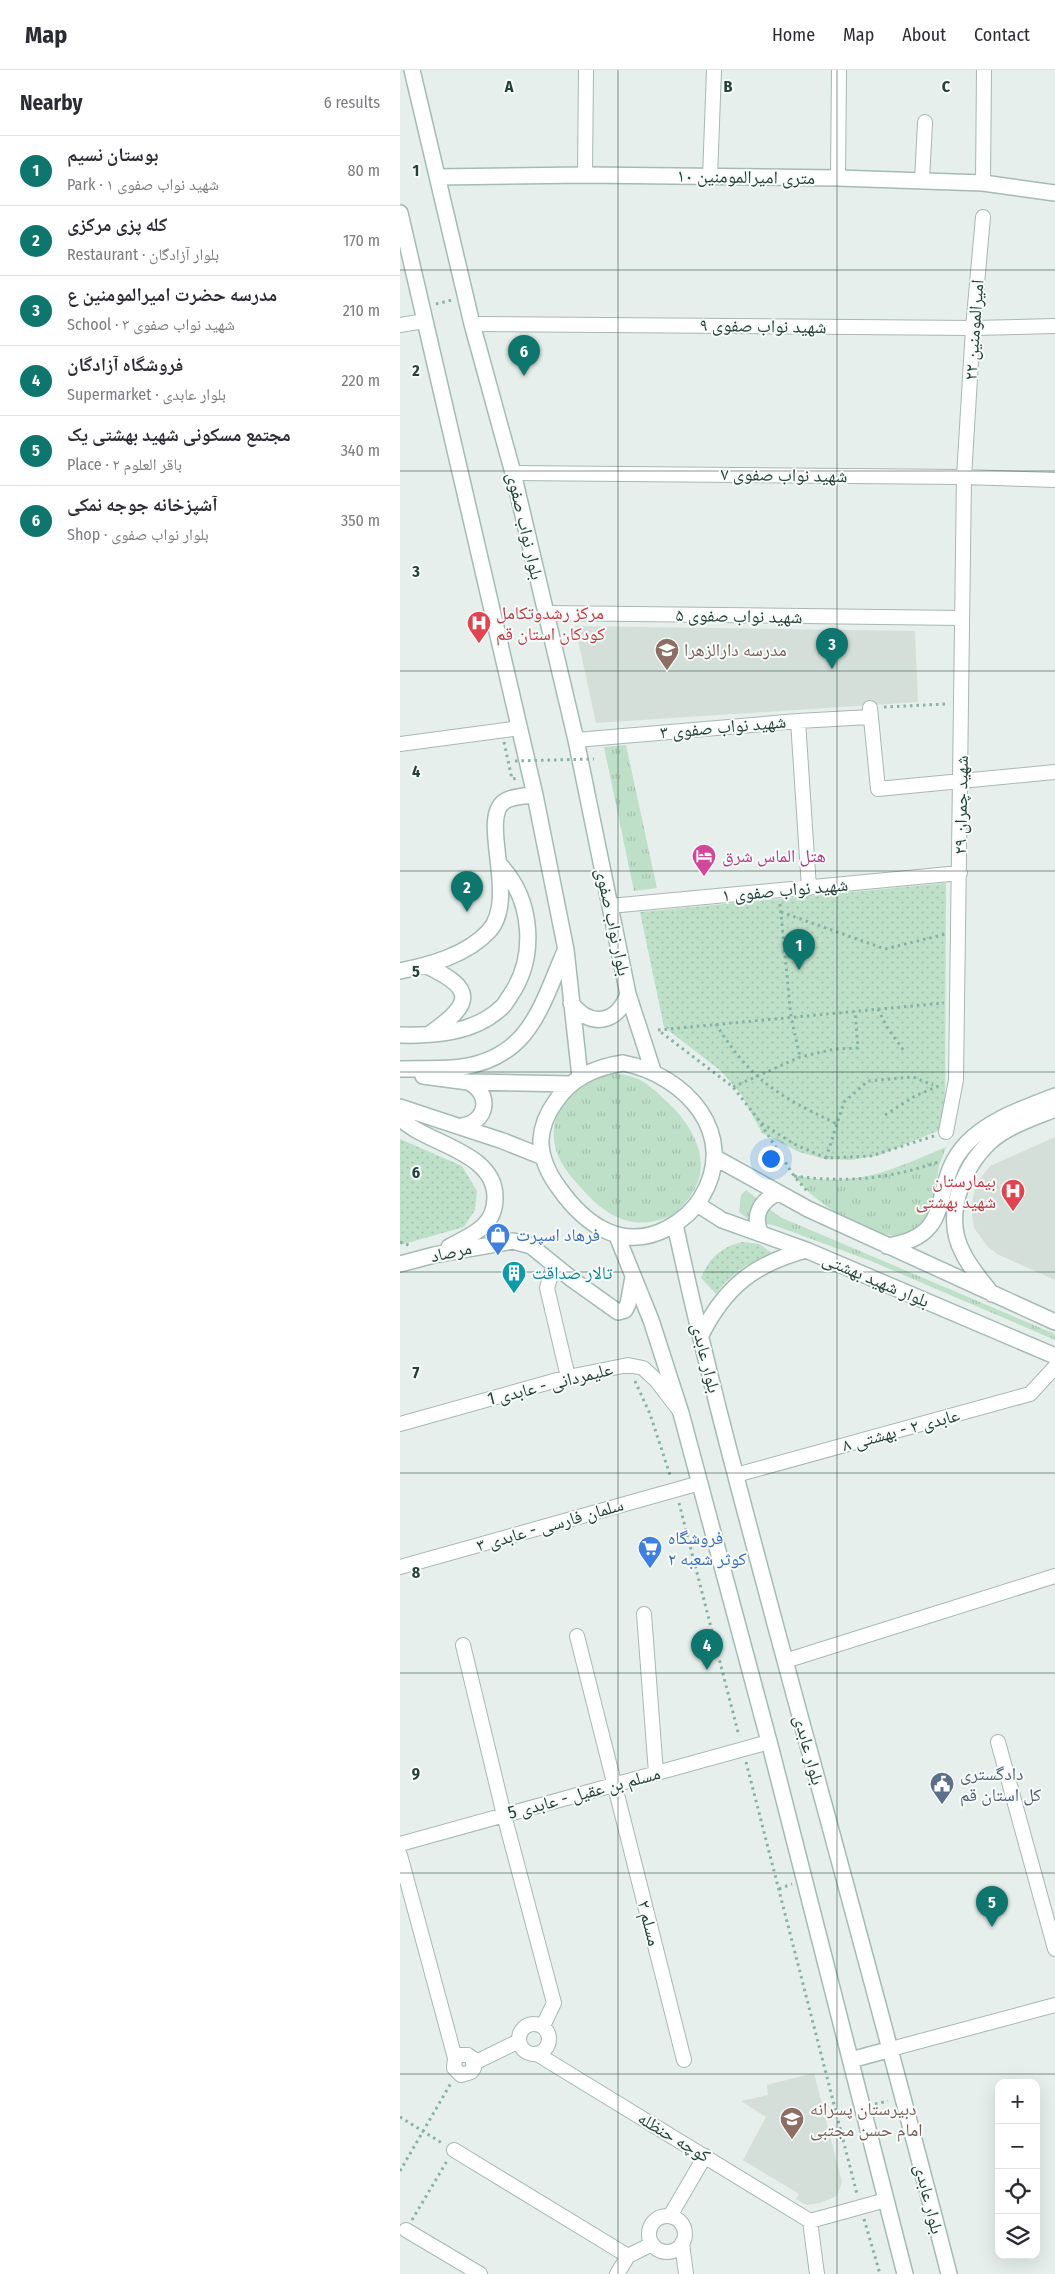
<!DOCTYPE html>
<meta charset="utf-8">
<style>
body{margin:0;font-family:"Fira Sans Condensed","Noto Naskh Arabic",sans-serif;background:#f2f2f3;color:#2b2b33}
.controls{position:absolute;right:15px;bottom:15px;display:grid;overflow:hidden;border-radius:10px;box-shadow:0 5px 20px #0002}
.controls button{width:45px;height:45px;display:grid;place-items:center;padding:0;border:0;border-bottom:1px solid #e1e1e2;background:#fff;color:#2b2b33;font:25px sans-serif}
.you{position:absolute;left:370px;top:1088px;width:18px;height:18px;margin:-12px;border:4px solid #fff;border-radius:50%;background:#1a73e8;box-shadow:0 0 0 8px #1a73e833}
.badge{display:grid;place-items:center;width:32px;height:32px;border-radius:50%;background:#0f766e;color:#fff;font-size:16px;font-weight:700}
.pin{position:absolute;translate:-50% -41px;filter:drop-shadow(0 1px 2px #0008)}
.pin::after{content:'';position:absolute;top:26px;width:18px;height:15px;background:inherit;clip-path:polygon(0 0,100% 0,50% 100%)}
.list{margin:0;padding:0;list-style:none}
h2{display:flex;justify-content:space-between;align-items:center;height:65px;margin:0;padding:0 20px;font-size:21px}
h2 small{font-size:16px;font-weight:400;color:#7c7c81}
.list li{display:grid;grid-template-columns:32px 1fr auto;gap:15px;align-items:center;box-sizing:border-box;height:70px;padding:0 20px;border-top:1px solid #e1e1e2}
.list b{display:block;font-size:19px;white-space:nowrap}
.list p{margin:0;font-size:16px;white-space:nowrap;color:#7c7c81}
.list em{font-size:16px;font-style:normal;color:#7c7c81}
.icon{flex:none;width:28px;height:28px;fill:none;stroke:currentColor;stroke-width:2;stroke-linecap:round;stroke-linejoin:round}
.map{position:relative;flex:none;width:655px;height:2204px;overflow:hidden}
header{display:flex;align-items:center;gap:30px;box-sizing:border-box;height:70px;padding:0 25px;background:#fff;border-bottom:1px solid #e1e1e2}
header strong{font-size:24px}
nav{display:flex;gap:28px;margin-inline-start:auto;font-size:18px}
main{display:flex}
aside{flex:1;background:#fff}
.map>svg:first-child{display:block}
.built{fill:#d4dfda}
.grass{fill:url(#grass-tufts)}
.park{fill:url(#park-dots)}
.lines{fill:none;stroke-linecap:round;stroke-linejoin:round}
.street-casing{stroke:#a8b8b2;stroke-width:16}
.secondary-casing{stroke:#a4bbb3;stroke-width:18}
.path{stroke:#86b3a5;stroke-width:3;stroke-dasharray:2.5 4;stroke-linecap:butt}
.street{stroke:#fff;stroke-width:14}
.secondary{stroke:#fff;stroke-width:15}
.path-bridge{stroke:#86b3a5;stroke-width:3;stroke-dasharray:2.5 4;stroke-linecap:butt}
.grid{fill:none;stroke:#24423a;stroke-width:1;stroke-opacity:0.55}
.labels{text-anchor:middle;dominant-baseline:central;stroke-width:4;stroke-linejoin:round;paint-order:stroke}
.street-label{font-size:18px;fill:#24423a;stroke:#f7fbf9}
.health-label{font-size:18px;fill:#be3a42;stroke:#f7fbf9;text-anchor:start}
.education-label{font-size:18px;fill:#785e54;stroke:#f7fbf9;text-anchor:start}
.hotel-label{font-size:18px;fill:#b23c85;stroke:#f7fbf9;text-anchor:start}
.shop-label{font-size:18px;fill:#366cbe;stroke:#f7fbf9;text-anchor:start}
.culture-label{font-size:18px;fill:#0d838f;stroke:#f7fbf9;text-anchor:start}
.service-label{font-size:18px;fill:#4e5e75;stroke:#f7fbf9;text-anchor:start}
.grid-label{font-size:16px;text-anchor:middle;font-weight:bold;fill:#24423a;stroke:#f7fbf9;stroke-width:4;stroke-linejoin:round;paint-order:stroke}
</style>
<header>
<strong>Map</strong>
<nav><a>Home</a><a>Map</a><a>About</a><a>Contact</a></nav>
</header>
<main>
<aside>
<h2>Nearby<small>6 results</small></h2>
<ul class="list">
<li><span class="badge">1</span><div><b>بوستان نسیم</b><p>Park · شهید نواب صفوی ۱</p></div><em>80 m</em></li>
<li><span class="badge">2</span><div><b>کله پزی مرکزی</b><p>Restaurant · بلوار آزادگان</p></div><em>170 m</em></li>
<li><span class="badge">3</span><div><b>مدرسه حضرت امیرالمومنین ع</b><p>School · شهید نواب صفوی ۳</p></div><em>210 m</em></li>
<li><span class="badge">4</span><div><b>فروشگاه آزادگان</b><p>Supermarket · بلوار عابدی</p></div><em>220 m</em></li>
<li><span class="badge">5</span><div><b>مجتمع مسکونی شهید بهشتی یک</b><p>Place · باقر العلوم ۲</p></div><em>340 m</em></li>
<li><span class="badge">6</span><div><b>آشپزخانه جوجه نمکی</b><p>Shop · بلوار نواب صفوی</p></div><em>350 m</em></li>
</ul>
</aside>
<div class="map">
<svg width="655" height="2204" viewBox="0 0 655 2204">
<defs>
<pattern id="grass-tufts" width="24" height="20" patternUnits="userSpaceOnUse" patternTransform="scale(1.25)"><rect width="24" height="20" fill="#bfe0c8"/><path d="M3 7l-1-3M5 7V3M7 7l1-3M15 17l-1-3M17 17v-4M19 17l1-3" fill="none" stroke="#a4c1ad"/></pattern>
<pattern id="park-dots" width="8" height="8" patternUnits="userSpaceOnUse" patternTransform="scale(1.25)"><rect width="8" height="8" fill="#bfe0c8"/><path d="M2 2h.1M6 6h.1" fill="none" stroke="#a4c1ad" stroke-width="1.8" stroke-linecap="round"/></pattern>
</defs>
<rect width="100%" height="100%" fill="#e6efeb"/>
<path class="built" d="M 175,556 L 515,561 L 518,632 L 196,653 Z
M 655,1067 L 655,1210 L 597,1184 L 588,1177 L 574,1158 L 571,1137 L 576,1114 L 590,1096 Z
M 414,2003 L 442,2112 L 437,2126 L 420,2133 L 406,2135 L 396,2129 L 399,2124 L 343,2090 L 366,2047 L 341,2031 L 368,2025 L 367,2015 Z"/>
<path class="grass" d="M 226,675 L 257,818 L 234,821 L 204,677 Z
M 214,1003 C 220,1004 227,1005 233,1007 C 245,1011 255,1020 264,1029 C 289,1051 314,1088 293,1122 C 287,1131 280,1141 270,1146 C 234,1162 207,1147 183,1120 C 173,1109 162,1097 157,1083 C 146,1051 164,1017 195,1006 C 201,1004 208,1004 214,1003 Z
M 546,1077 L 539,1096 L 533,1134 L 523,1157 C 516,1160 508,1166 501,1166 C 469,1167 411,1132 394,1105 C 456,1119 491,1100 546,1077 Z
M 346,1120 L 380,1147 L 655,1264 L 655,1270 L 471,1191 L 376,1156 L 348,1149 L 339,1142 L 341,1125 Z"/>
<path class="park" d="M 546,813 L 545,1058 L 479,1085 L 451,1090 L 425,1089 L 399,1082 L 362,1063 L 341,1024 L 321,1001 L 264,957 L 240,842 Z
M 0,1069 L 62,1096 L 77,1121 L 75,1140 L 64,1157 L 0,1175 Z
M 342,1172 L 359,1174 L 372,1183 C 349,1193 331,1203 316,1224 L 301,1208 C 309,1188 321,1177 342,1172 Z"/>
<g class="lines">
<defs>
<path id="street" d="M 185,105 L 186,0
M 310,107 L 314,0
M 438,108 L 439,0
M 522,111 L 525,52
M 583,113 L 584,0
M 72,254 L 573,258 L 655,256
M 0,255 L 24,251
M 113,403 L 564,407 L 655,410
M 146,543 L 562,548
M 470,638 L 478,719 L 655,702
M 398,651 L 409,818
M 176,670 L 398,651 L 470,647
M 0,674 L 120,658
M 210,836 L 560,803
M 546,1062 L 556,1010 L 564,407 L 573,258 L 583,147
M 154,1195 L 147,1218 L 168,1307
M 0,1354 L 168,1307 L 228,1295 L 243,1298 L 256,1310 L 279,1340
M 336,1405 L 630,1324 L 655,1297
M 0,1497 L 300,1413
M 244,1544 L 256,1703
M 177,1566 L 284,1990
M 63,1575 L 104,1745 L 154,1933 L 143,1956
M 385,1591 L 655,1506
M 598,1672 L 655,1879
M 0,1774 L 369,1672
M 0,1785 L 55,1988 L 54,1998 L 61,2005 L 71,2002 L 74,1998 L 72,1988 L 68,1985 L 58,1985 L 55,1988
M119 1969a15 15 0 1 1 30 0a15 15 0 1 1-30 0Z
M 491,1979 L 655,1935
M 137,1984 L 410,2151
M 74,1993 L 119,1971
M 54,2080 L 228,2186
M 270,2146 L 305,2086
M249 2164a18 18 0 1 1 36 0a18 18 0 1 1-36 0Z
M 410,2151 L 486,2130
M 410,2151 L 417,2204
M 6,2160 L 80,2204
M 282,2173 L 286,2204
M 217,2204 L 228,2186 L 252,2174"/>
<path id="secondary" d="M 12,0 L 72,254 L 113,403 L 176,670 L 228,924 L 253,1001
M 37,107 L 185,105 L 438,108 L 583,113 L 655,123
M 0,143 L 135,725 L 166,880 L 180,1007
M 27,896 C 75,919 73,933 31,963
M 0,901 C 30,895 67,885 89,861 C 119,828 78,748 105,731 C 113,726 126,726 135,725
M 171,933 C 190,958 217,954 228,924
M 0,965 C 35,966 74,963 101,938 C 105,935 107,930 110,926 C 137,887 133,830 100,795
M 223,993 C 286,1005 340,1065 301,1128 C 293,1141 281,1151 268,1158 C 223,1182 185,1155 159,1118 C 149,1105 140,1086 141,1069 C 142,1055 148,1042 156,1031 C 172,1007 196,997 223,993 Z
M 0,999 C 20,998 42,1000 62,997 C 130,987 141,936 165,881
M 23,1006 L 68,1012 L 171,1014
M 0,1037 L 103,1071 L 143,1087
M 0,1048 C 25,1074 96,1081 95,1128 C 95,1157 71,1165 49,1177
M 62,1056 C 88,1052 92,1023 68,1012
M 314,1087 L 408,1139 L 655,1252
M 297,1134 L 322,1150 L 406,1180 L 655,1286
M 275,1154 C 304,1291 341,1426 377,1561 C 435,1776 494,1989 549,2204
M 361,1164 C 352,1146 360,1131 378,1123
M 217,1166 L 251,1250 L 281,1343 L 371,1679 L 505,2204
M 487,1176 C 560,1166 527,1114 567,1073 C 590,1049 625,1038 655,1026
M 0,1194 L 34,1185 L 113,1171 L 131,1176 L 173,1210 L 218,1242 L 225,1240 L 228,1234 L 233,1207
M 592,1224 C 582,1211 570,1198 563,1183 C 543,1147 562,1098 590,1072 C 607,1056 634,1048 655,1039
M 301,1265 C 325,1217 354,1194 406,1180
M 451,1990 L 491,1979"/>
</defs>
<use href="#street" class="street-casing"/>
<use href="#secondary" class="secondary-casing"/>
<path class="path" d="M 36,234 L 52,230
M 484,637 L 547,634
M 104,672 L 112,709 L 118,708
M 380,834 L 391,947 L 400,987
M 381,842 L 485,879 L 546,864
M 478,939 L 487,957 L 504,981
M 316,954 C 351,1011 379,1026 437,1054
M 333,1017 L 400,987 L 435,979 L 458,978 L 455,941
M 485,1045 L 515,1026 L 541,1015
M 361,1054 L 394,1106 L 407,1121
M 534,1066 L 471,1086 L 426,1088 L 394,1074 L 361,1053 L 333,1017 L 258,960 L 544,933
M 426,1088 L 444,1032 L 468,1011 L 513,1007 L 533,1015
M 394,1106 C 444,1113 490,1109 538,1092
M 0,1172 L 11,1176
M 235,1311 L 250,1344 L 271,1408
M 279,1433 L 339,1666
M 346,1692 L 457,2124
M 379,1819 L 392,1814
M 475,2034 L 488,2031
M 437,2044 L 450,2041
M 0,2047 L 42,2073
M 0,2101 L 51,2013
M 464,2149 L 480,2204
M 12,2150 L 47,2091"/>
<use href="#street" class="street"/>
<use href="#secondary" class="secondary"/>
<path class="path-bridge" d="M 115,691 L 194,689"/>
</g>
<path class="grid" d="M 218,0 L 218,2204M 437,0 L 437,2204M 0,200 L 655,200M 0,401 L 655,401M 0,601 L 655,601M 0,801 L 655,801M 0,1002 L 655,1002M 0,1202 L 655,1202M 0,1403 L 655,1403M 0,1603 L 655,1603M 0,1803 L 655,1803M 0,2004 L 655,2004"/>
<defs>
<symbol id="hospital-pin" viewBox="-11 -11 22 30"><path d="M0 17L-7.5 6A9.5 9.5 0 1 1 7.5 6Z" fill="#e0444e" stroke="#f7fbf9"/><path d="M-5-5h3v3.5h4V-5h3V5h-3V1.5h-4V5h-3Z" fill="#fff"/></symbol>
<symbol id="school-pin" viewBox="-11 -11 22 30"><path d="M0 17L-7.5 6A9.5 9.5 0 1 1 7.5 6Z" fill="#8d6e63" stroke="#f7fbf9"/><path d="M0-5L7-2L0 1L-7-2ZM-4 1L0 2.5L4 1V4Q0 6-4 4Z" fill="#fff"/></symbol>
<symbol id="hotel-pin" viewBox="-11 -11 22 30"><path d="M0 17L-7.5 6A9.5 9.5 0 1 1 7.5 6Z" fill="#d1479c" stroke="#f7fbf9"/><path d="M-6-4.5h1.5V1H6V5H4.5V3h-9V5H-6ZM-4 0a1.8 1.8 0 1 1 3.6 0ZM.5 0V-2.5h3Q6-2.5 6 0Z" fill="#fff"/></symbol>
<symbol id="shop-pin" viewBox="-11 -11 22 30"><path d="M0 17L-7.5 6A9.5 9.5 0 1 1 7.5 6Z" fill="#3f7fe0" stroke="#f7fbf9"/><path d="M-5-2.5h2.3a2.7 3.5 0 0 1 5.4 0H5L5.5 6h-11ZM-1.5-2.5h3a1.5 2.3 0 0 0-3 0Z" fill="#fff"/></symbol>
<symbol id="building-pin" viewBox="-11 -11 22 30"><path d="M0 17L-7.5 6A9.5 9.5 0 1 1 7.5 6Z" fill="#0f9aa8" stroke="#f7fbf9"/><path d="M-4-6H4V6H1V3H-1V6H-4ZM-2.5-4.3h1.7v1.8h-1.7ZM.8-4.3h1.7v1.8H.8ZM-2.5-1h1.7V.8h-1.7ZM.8-1h1.7V.8H.8Z" fill="#fff"/></symbol>
<symbol id="supermarket-pin" viewBox="-11 -11 22 30"><path d="M0 17L-7.5 6A9.5 9.5 0 1 1 7.5 6Z" fill="#3f7fe0" stroke="#f7fbf9"/><path d="M-6-5.5h2.5l.6 2H6L4.5 2H-2.5L-4.4-4H-6ZM-1.5 3.2a1.3 1.3 0 1 0 .1 0ZM3 3.2a1.3 1.3 0 1 0 .1 0Z" fill="#fff"/></symbol>
<symbol id="civic-pin" viewBox="-11 -11 22 30"><path d="M0 17L-7.5 6A9.5 9.5 0 1 1 7.5 6Z" fill="#5c6f8a" stroke="#f7fbf9"/><path d="M-.6-6.5H3V-4.5H.6V-3L4-1V1h2V6H-6V1h2V-1L-.6-3ZM-1.2 2.5V6h2.4V2.5Z" fill="#fff"/></symbol>
</defs>
<g fill-rule="evenodd">
<use href="#hospital-pin" x="65" y="539" width="28" height="38"/>
<use href="#school-pin" x="253" y="566" width="28" height="38"/>
<use href="#hotel-pin" x="290" y="772" width="28" height="38"/>
<use href="#hospital-pin" x="599" y="1107" width="28" height="38"/>
<use href="#shop-pin" x="84" y="1151" width="28" height="38"/>
<use href="#building-pin" x="100" y="1189" width="28" height="38"/>
<use href="#supermarket-pin" x="236" y="1464" width="28" height="38"/>
<use href="#civic-pin" x="528" y="1700" width="28" height="38"/>
<use href="#school-pin" x="378" y="2035" width="28" height="38"/>
</g>
<g class="labels">
<g class="street-label">
<text transform="translate(346 107) rotate(1)">۱۰ متری امیرالمومنین</text>
<text transform="translate(363 256) rotate(1)">شهید نواب صفوی ۹</text>
<text transform="translate(574 260) rotate(-86)">امیرالمومنین ۲۲</text>
<text transform="translate(384 405) rotate(1)">شهید نواب صفوی ۷</text>
<text transform="translate(125 456) rotate(77)">بلوار نواب صفوی</text>
<text transform="translate(339 546) rotate(1)">شهید نواب صفوی ۵</text>
<text transform="translate(323 657) rotate(-5)">شهید نواب صفوی ۳</text>
<text transform="translate(561 735) rotate(-89)">شهید چمران ۲۹</text>
<text transform="translate(385 820) rotate(-5)">شهید نواب صفوی ۱</text>
<text transform="translate(213 852) rotate(78)">بلوار نواب صفوی</text>
<text transform="translate(51 1182) rotate(-12)">مرصاد</text>
<text transform="translate(476 1210) rotate(23)">بلوار شهید بهشتی</text>
<text transform="translate(306 1288) rotate(76)">بلوار عابدی</text>
<text transform="translate(150 1314) rotate(-14)">علیمردانی - عابدی 1</text>
<text transform="translate(501 1360) rotate(-15)">عابدی ۲ - بهشتی ۸</text>
<text transform="translate(150 1455) rotate(-16)">سلمان فارسی - عابدی ۳</text>
<text transform="translate(409 1680) rotate(75)">بلوار عابدی</text>
<text transform="translate(184 1723) rotate(-15)">مسلم بن عقیل - عابدی 5</text>
<text transform="translate(249 1853) rotate(76)">مسلم ۲</text>
<text transform="translate(274 2067) rotate(31)">کوچه حنظله</text>
<text transform="translate(529 2129) rotate(76)">بلوار عابدی</text>
</g>
<g class="health-label">
<text x="96" y="543">مرکز رشدوتکامل<tspan x="96" dy="21">کودکان استان قم</tspan></text>
<text x="596" y="1111" text-anchor="end">بیمارستان<tspan x="596" dy="21">شهید بهشتی</tspan></text>
</g>
<g class="education-label">
<text x="284" y="580">مدرسه دارالزهرا</text>
<text x="410" y="2039">دبیرستان پسرانه<tspan x="410" dy="21">امام حسن مجتبی</tspan></text>
</g>
<g class="hotel-label">
<text x="322" y="786">هتل الماس شرق</text>
</g>
<g class="shop-label">
<text x="116" y="1165">فرهاد اسپرت</text>
<text x="268" y="1468">فروشگاه<tspan x="268" dy="21">کوثر شعبه ۲</tspan></text>
</g>
<g class="culture-label">
<text x="132" y="1203">تالار صداقت</text>
</g>
<g class="service-label">
<text x="560" y="1704">دادگستری<tspan x="560" dy="21">کل استان قم</tspan></text>
</g>
</g>
<g class="grid-label">
<text x="109" y="22">A</text>
<text x="328" y="22">B</text>
<text x="546" y="22">C</text>
<text x="16" y="106">1</text>
<text x="16" y="306">2</text>
<text x="16" y="507">3</text>
<text x="16" y="707">4</text>
<text x="16" y="907">5</text>
<text x="16" y="1108">6</text>
<text x="16" y="1308">7</text>
<text x="16" y="1508">8</text>
<text x="16" y="1709">9</text>
</g>
</svg>
<div class="controls">
<button>+</button>
<button>−</button>
<button><svg class="icon" aria-label="locate" viewBox="0 0 24 24"><circle cx="12" cy="12" r="6"/><path d="M12 2v4M12 18v4M2 12h4M18 12h4"/></svg></button>
<button><svg class="icon" aria-label="layers" viewBox="0 0 24 24"><path d="M12 4l9 5-9 5-9-5zM3 14l9 5 9-5"/></svg></button>
</div>
<div class="you"></div>
<div class="pin badge" style="left:399px;top:900px">1</div>
<div class="pin badge" style="left:67px;top:842px">2</div>
<div class="pin badge" style="left:432px;top:599px">3</div>
<div class="pin badge" style="left:307px;top:1600px">4</div>
<div class="pin badge" style="left:592px;top:1857px">5</div>
<div class="pin badge" style="left:124px;top:306px">6</div>
</div>
</main>
